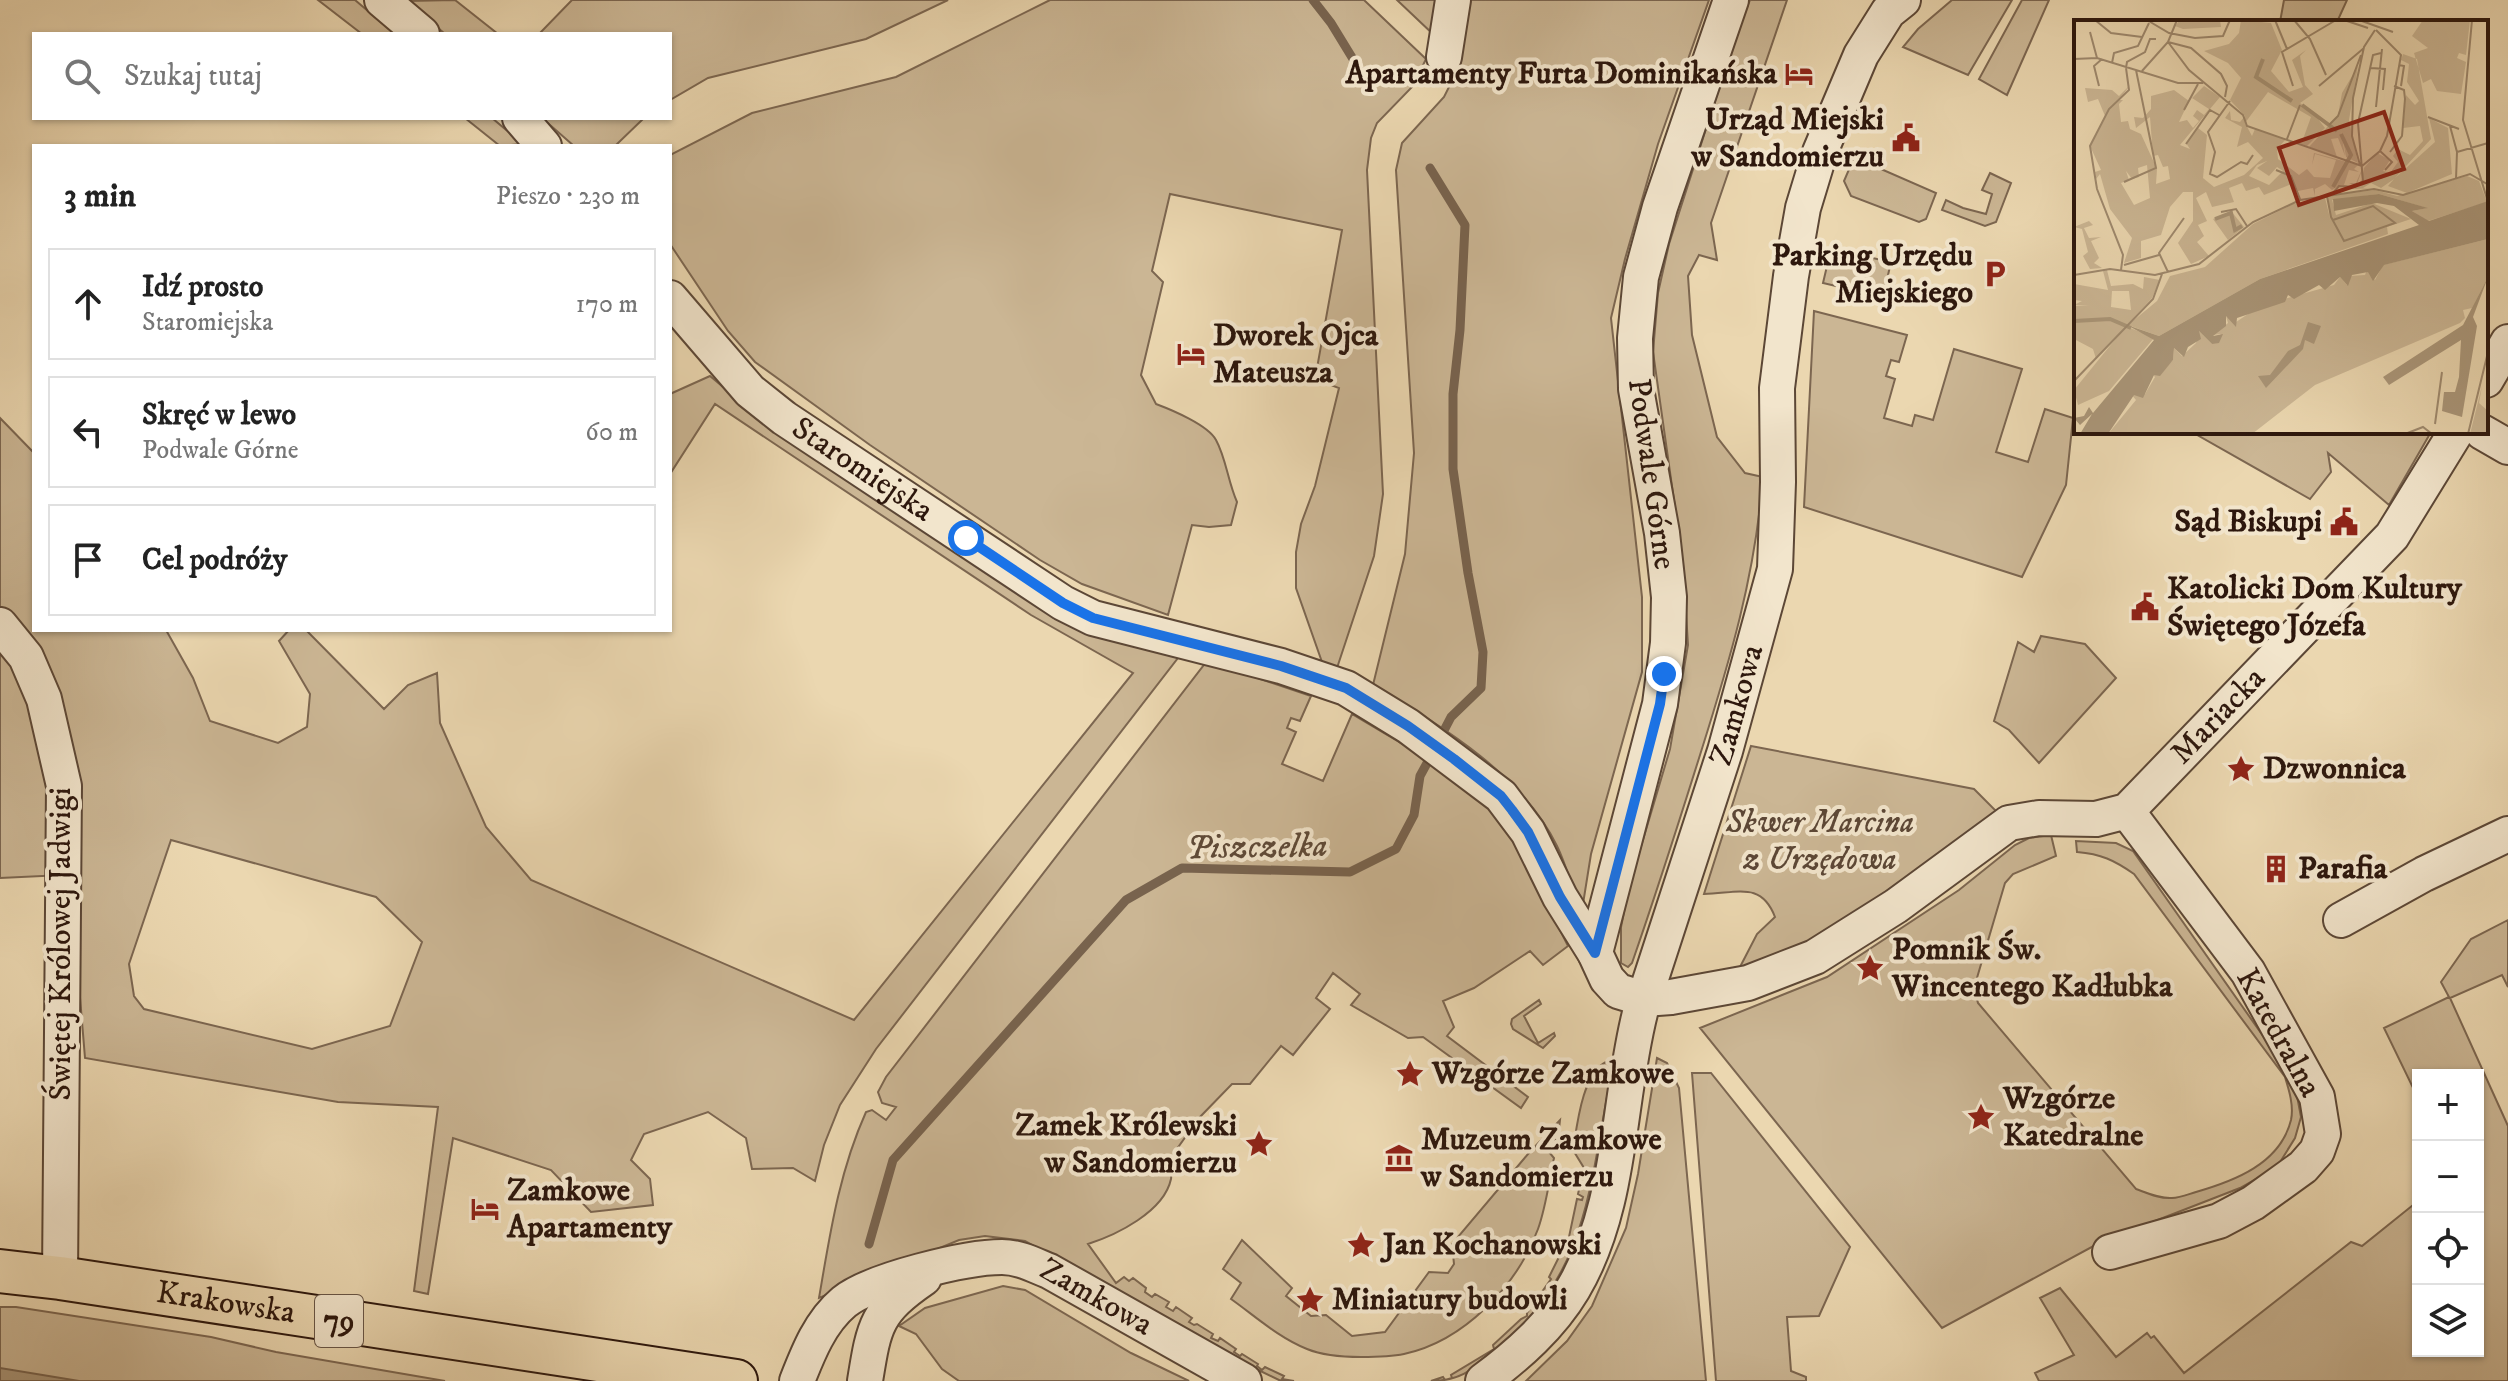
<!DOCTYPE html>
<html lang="pl">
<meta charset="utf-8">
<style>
body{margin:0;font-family:"IM FELL DW Pica",serif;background:#f6f6f6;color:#222}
.controls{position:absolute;right:24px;bottom:24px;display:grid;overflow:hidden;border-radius:0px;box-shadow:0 2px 6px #0004}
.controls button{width:72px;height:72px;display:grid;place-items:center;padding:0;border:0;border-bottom:2px solid #e0e0e0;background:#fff;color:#222;font:40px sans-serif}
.stop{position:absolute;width:24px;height:24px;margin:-18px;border:6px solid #1a73e8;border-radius:50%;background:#fff}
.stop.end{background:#1a73e8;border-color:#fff;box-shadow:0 2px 8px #0008}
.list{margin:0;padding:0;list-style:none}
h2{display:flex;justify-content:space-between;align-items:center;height:104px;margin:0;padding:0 32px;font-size:34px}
h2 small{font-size:26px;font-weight:400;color:#767676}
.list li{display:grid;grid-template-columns:52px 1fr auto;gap:24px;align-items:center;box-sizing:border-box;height:112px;margin:0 16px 16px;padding:0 16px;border:2px solid #e0e0e0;border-radius:0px}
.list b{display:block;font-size:30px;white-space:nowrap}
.list p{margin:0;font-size:26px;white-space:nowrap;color:#767676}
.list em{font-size:26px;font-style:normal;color:#767676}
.icon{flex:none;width:44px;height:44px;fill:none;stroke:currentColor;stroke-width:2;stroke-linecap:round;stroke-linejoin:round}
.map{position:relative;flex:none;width:2508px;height:1381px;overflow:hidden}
.search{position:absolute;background:#fff;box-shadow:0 2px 6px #0004;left:32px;top:32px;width:640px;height:88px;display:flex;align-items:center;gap:20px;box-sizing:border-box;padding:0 28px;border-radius:0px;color:#767676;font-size:30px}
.panel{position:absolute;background:#fff;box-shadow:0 2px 6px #0004;left:32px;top:144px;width:640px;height:488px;border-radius:0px}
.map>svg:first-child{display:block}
.green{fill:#cbb694;stroke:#7c6650;stroke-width:2;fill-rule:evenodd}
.water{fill:#aa9679;stroke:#78634e;stroke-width:2}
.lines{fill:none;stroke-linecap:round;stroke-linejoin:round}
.stream{stroke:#78634e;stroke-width:9}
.minor-casing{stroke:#5c4736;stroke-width:38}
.major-casing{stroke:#2d170d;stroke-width:46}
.minor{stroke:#f2e5cc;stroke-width:34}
.major{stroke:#ebd7b0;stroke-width:42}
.route{stroke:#1a73e8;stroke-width:10}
.labels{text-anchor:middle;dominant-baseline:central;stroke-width:8;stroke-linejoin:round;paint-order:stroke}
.shield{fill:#f2e5cc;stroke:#685546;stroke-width:2}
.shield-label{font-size:30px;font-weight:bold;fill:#2d170d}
.poi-label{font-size:32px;font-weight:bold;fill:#2d170d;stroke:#f2e5cc;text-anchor:start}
.street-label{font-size:32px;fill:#2d170d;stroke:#f2e5cc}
.park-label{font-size:32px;font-style:italic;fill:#5c4736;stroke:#f2e5cc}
.water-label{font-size:34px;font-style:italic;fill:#5f4a38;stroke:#f2e5cc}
.inset-river{fill:none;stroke:#aa9679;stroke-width:4}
.inset-road{fill:none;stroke:#9f8a6f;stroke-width:2}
.view{fill:#8f2418;fill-opacity:0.15;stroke:#8f2418;stroke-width:4}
.inset-edge{fill:none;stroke:#2d170d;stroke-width:4}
</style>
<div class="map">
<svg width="2508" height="1381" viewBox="0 0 2508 1381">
<rect width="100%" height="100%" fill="#ebd7b0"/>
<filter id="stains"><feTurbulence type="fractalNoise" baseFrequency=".0025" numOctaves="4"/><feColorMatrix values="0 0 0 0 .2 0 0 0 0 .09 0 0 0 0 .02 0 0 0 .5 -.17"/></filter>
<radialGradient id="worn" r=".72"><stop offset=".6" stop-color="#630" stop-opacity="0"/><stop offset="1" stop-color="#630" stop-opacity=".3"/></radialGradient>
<path class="green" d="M 318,0 L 355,0 L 395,34 L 362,34 Z
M 455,0 L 498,34 L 445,34 L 407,1 Z
M 572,0 L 948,0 L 866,39 L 708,78 L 670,100 L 670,34 L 539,34 Z
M 1050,0 L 1364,0 L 1426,59 L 1413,86 L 1377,123 L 1371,138 L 1367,170 L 1383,494 L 1374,556 L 1337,668 L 1322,662 L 1296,588 L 1296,552 L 1301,524 L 1315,486 L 1339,388 L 1315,379 L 1342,230 L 1170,194 L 1152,271 L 1163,282 L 1141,375 L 1156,404 C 1172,410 1208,425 1216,440 C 1226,458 1228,482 1237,502 L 1231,525 L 1209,527 L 1192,525 L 1168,615 L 1082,584 L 1040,560 L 870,445 L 755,362 L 728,331 L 670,244 L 670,155 L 752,113 L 896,77 Z
M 1397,0 L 1437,0 L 1434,35 Z
M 1466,0 L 1709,0 L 1658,144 L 1625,259 L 1611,318 L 1642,597 L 1642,672 L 1591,854 L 1583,904 L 1578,904 C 1571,885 1566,864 1557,846 C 1522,773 1439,725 1373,685 L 1405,554 L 1414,453 L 1396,170 L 1402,143 L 1444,97 L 1451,83 Z
M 1750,0 L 1787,0 L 1711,223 L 1717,260 L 1699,255 L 1688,276 L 1692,335 L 1717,437 L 1745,473 L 1763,477 C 1755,577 1730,660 1700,755 C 1678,825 1656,894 1632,963 L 1628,967 L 1621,963 L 1621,927 L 1629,887 L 1670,749 L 1688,645 L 1683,564 L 1653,352 L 1658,293 L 1669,244 L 1740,23 Z
M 1952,0 L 2012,0 L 1968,75 L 1903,47 L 1918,29 Z
M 2022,0 L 2049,0 L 2007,95 L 1979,79 Z
M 2284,0 L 2347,0 L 2337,22 L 2280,22 Z
M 465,118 L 492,118 L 523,144 L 500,146 Z
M 542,118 L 644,118 L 615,146 L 574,146 Z
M 1853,160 L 1865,162 L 1936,193 L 1926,219 L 1919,222 L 1851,196 L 1844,181 Z
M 1990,173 L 2011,183 L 1996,222 L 1985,226 L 1942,210 L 1946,200 L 1963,208 L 1986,214 L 1992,194 L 1982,190 Z
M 1831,249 L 1891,262 L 1883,297 L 1823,283 Z
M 1814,311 L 1907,335 L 1899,362 L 1891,360 L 1886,376 L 1895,379 L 1884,418 L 1912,426 L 1915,415 L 1933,420 L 1954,349 L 2022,369 L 1996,452 L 2028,462 L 2045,409 L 2073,418 L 2066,485 L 2022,577 L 1804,507 Z
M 710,376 L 754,413 L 1181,654 L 876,1049 L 840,1105 L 824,1145 L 815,1181 L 793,1168 L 752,1169 L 746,1138 L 708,1112 L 644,1134 L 631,1160 L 650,1179 L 653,1205 L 591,1212 L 551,1170 L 453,1138 L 428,1294 L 414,1291 L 438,1107 L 338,1102 L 85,1058 L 77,961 L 63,875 L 0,878 L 0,418 L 34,453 L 34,630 L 166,630 L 193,678 L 210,721 L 278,743 L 307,727 L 310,694 L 279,641 L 289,630 L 306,630 L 384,709 L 408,685 L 437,673 L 440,723 L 486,827 L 531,880 L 854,1020 L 1133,673 L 1031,615 L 715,404 L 670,474 L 670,394 ZM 171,840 L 376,897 L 422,942 L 390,1026 L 312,1049 L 144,1009 L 134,996 L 129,964 Z
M 2192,432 L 2431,432 L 2389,505 L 2328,453 L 2331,472 L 2310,499 Z
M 2041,636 L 2085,644 L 2116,678 L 2039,763 L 2009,730 L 1994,721 L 2018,642 L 2034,652 Z
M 1207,661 L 1311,696 L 1300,721 L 1291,718 L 1287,728 L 1296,732 L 1282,764 L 1323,781 L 1352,714 C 1399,743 1456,770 1493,813 C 1526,851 1545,901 1568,946 L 1543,965 L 1530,951 L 1474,988 L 1443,1001 L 1454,1027 L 1447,1036 L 1528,1097 L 1521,1108 L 1423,1037 L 1408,1038 L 1351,1005 L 1360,994 L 1333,973 L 1316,998 L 1330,1009 L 1293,1055 L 1281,1046 L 1250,1084 L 1232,1084 L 1199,1118 L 1169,1160 C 1169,1165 1172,1174 1171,1179 C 1164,1212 1116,1235 1088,1244 L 1116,1283 L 1124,1277 L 1129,1281 L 1133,1278 L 1146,1288 L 1145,1292 L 1152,1297 L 1155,1294 L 1169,1302 L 1166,1307 L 1173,1311 L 1176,1307 L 1192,1318 L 1189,1322 L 1194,1325 L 1197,1324 L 1213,1334 L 1211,1338 L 1218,1341 L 1220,1338 L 1236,1349 L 1234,1352 L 1240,1356 L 1242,1354 L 1258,1364 L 1257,1366 L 1262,1370 L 1265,1367 L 1284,1376 L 1282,1379 L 1294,1381 L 1281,1381 L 1250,1366 L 1025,1241 L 985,1236 L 959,1240 L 819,1298 C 830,1234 839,1172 866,1112 L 872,1110 L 886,1120 L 896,1107 L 882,1103 L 878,1092 L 886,1077 Z
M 1751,746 L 1974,789 L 1998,813 L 1821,937 L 1757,964 L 1740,967 L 1757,934 L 1775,917 C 1761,880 1735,894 1704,894 Z
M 2051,835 L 2056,856 L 2013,874 L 2005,883 L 1974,988 L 1978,1003 L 2136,1189 C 2147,1193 2160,1199 2172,1198 C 2180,1198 2189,1194 2196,1192 C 2234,1181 2280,1164 2291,1120 C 2294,1106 2289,1090 2285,1077 L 2134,874 C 2114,860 2101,854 2077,852 L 2076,841 L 2116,843 L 2133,851 L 2294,1080 L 2301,1117 L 2295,1138 L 2277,1167 L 2240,1188 L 2101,1242 L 1942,1328 L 1700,1028 L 1827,977 L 1959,890 L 2015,845 L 2029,838 Z
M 2508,920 L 2508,987 L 2502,975 L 2450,998 L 2508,1126 L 2508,1381 L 2039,1381 L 2035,1373 L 2074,1355 L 2040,1298 L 2060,1288 L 2116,1357 L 2147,1333 L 2151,1338 L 2154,1336 L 2184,1373 L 2351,1242 L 2362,1246 L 2418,1201 L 2418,1351 L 2478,1351 L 2478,1075 L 2418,1075 L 2418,1093 L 2416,1094 L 2384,1028 L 2449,997 L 2441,982 L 2471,939 Z
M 1539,1000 L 1541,1004 L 1524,1016 L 1538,1043 L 1554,1033 L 1555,1036 L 1543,1048 L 1513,1029 L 1511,1024 L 1512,1019 Z
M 1657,1058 L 1667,1063 L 1679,1088 L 1706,1381 L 1526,1381 L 1567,1341 L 1592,1306 L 1626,1228 L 1638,1174 Z
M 1606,1062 L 1612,1071 C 1589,1182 1591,1273 1495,1351 C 1473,1369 1461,1381 1431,1381 L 1443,1377 L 1445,1380 L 1452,1378 L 1451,1375 L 1494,1349 L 1493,1345 L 1521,1319 L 1527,1316 L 1527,1313 L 1551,1279 L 1549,1277 L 1569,1237 L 1577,1199 L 1582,1200 L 1583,1197 L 1578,1194 L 1584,1168 L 1573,1150 C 1577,1126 1582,1074 1606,1062 Z
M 1692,1073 L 1711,1073 L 1850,1247 L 1819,1316 L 1787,1317 L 1791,1371 L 1806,1377 L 1806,1381 L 1716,1381 Z
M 1560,1120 L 1558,1139 L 1553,1141 L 1549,1152 L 1554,1158 C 1549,1181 1546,1207 1538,1229 C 1517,1286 1464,1341 1404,1354 C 1390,1357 1375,1357 1361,1357 C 1343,1357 1324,1356 1307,1349 C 1279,1338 1255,1316 1231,1299 L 1241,1283 L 1223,1269 L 1242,1240 L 1292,1288 L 1286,1296 L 1311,1316 L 1326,1315 L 1352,1336 L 1385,1332 L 1429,1272 L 1448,1273 L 1454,1264 L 1452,1244 L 1528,1154 Z
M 1003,1286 L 1025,1290 L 1131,1353 L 1189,1381 L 959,1381 L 942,1369 L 916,1334 L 899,1326 L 925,1308 Z
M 0,1307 L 16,1307 L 211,1337 L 276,1352 L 445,1381 L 0,1381 Z"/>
<path class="water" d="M 0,1368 L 79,1381 L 0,1381 Z"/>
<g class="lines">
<path class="stream" d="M 1313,0 L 1331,23 L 1364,77
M 1430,168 L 1465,225 L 1460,330 L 1453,394 L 1453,469 L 1468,573 L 1483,652 L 1481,688 L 1451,717 L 1439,740
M 869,1244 L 893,1160 L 1126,900 L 1182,868 L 1350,872 L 1396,849 L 1414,815 L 1420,776 L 1432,754"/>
<defs>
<g id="minor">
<path d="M 382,0 L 422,34"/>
<path d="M 1444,57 L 1453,0"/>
<path d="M 520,118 L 544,146"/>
<path id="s1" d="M 670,298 L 750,391 L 784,418 L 1063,603 L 1093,618 L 1281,666 L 1346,688 L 1408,726 L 1501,796 L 1528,832 L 1560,897 L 1595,953 L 1607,979 L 1618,991 L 1644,999 L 1671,997 L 1748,983 L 1815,957 L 1896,906 L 2009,823 L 2039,818 L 2096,819 L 2127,811 L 2392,536 L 2456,432"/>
<path d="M 2486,380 L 2508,342"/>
<path d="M 2482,432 L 2508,447"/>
<path d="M 0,625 L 26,657 L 44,699 L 64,786 L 60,1278"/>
<path d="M 2341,920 L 2424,874 L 2508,834"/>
<path d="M 1595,953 L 1660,704 L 1668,643 L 1669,597 L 1662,533 L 1636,389 L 1635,338 L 1641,277 L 1660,207 L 1731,0"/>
<path d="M 2110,1252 L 2219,1221 L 2253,1203 L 2303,1167 L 2317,1151 L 2323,1134 L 2317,1097 L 2248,972 L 2127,811"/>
<path id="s2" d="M 797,1381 C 808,1353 820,1322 844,1302 C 871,1280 966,1257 1002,1257 C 1019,1257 1034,1265 1049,1271 L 1244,1381"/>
<path d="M 865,1381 C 874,1325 876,1311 924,1278"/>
<path id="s3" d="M 1483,1381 C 1518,1355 1551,1326 1573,1289 C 1623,1205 1617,1100 1641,1009 L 1725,751 L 1775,569 L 1778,482 L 1777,388 L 1791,276 L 1803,208 L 1820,152 L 1861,55 L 1888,12 L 1903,0"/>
</g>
<g id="major">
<path id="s4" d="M 0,1271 L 60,1278 L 736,1381"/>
</g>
</defs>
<use href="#minor" class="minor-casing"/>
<use href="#major" class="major-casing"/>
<use href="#minor" class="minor"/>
<use href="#major" class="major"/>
</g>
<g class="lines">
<path class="route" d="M 966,538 L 1063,603 L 1093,618 L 1281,666 L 1346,688 L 1408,726 L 1454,759 L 1501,796 L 1512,810 L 1528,832 L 1560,897 L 1595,953 L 1660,704 L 1664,674"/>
</g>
<defs>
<symbol id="hotel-bare" viewBox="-9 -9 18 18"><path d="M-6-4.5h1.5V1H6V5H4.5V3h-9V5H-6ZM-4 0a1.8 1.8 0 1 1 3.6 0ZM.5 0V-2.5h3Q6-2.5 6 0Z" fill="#8f2418" stroke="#f2e5cc" stroke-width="2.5" paint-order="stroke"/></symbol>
<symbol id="civic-bare" viewBox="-9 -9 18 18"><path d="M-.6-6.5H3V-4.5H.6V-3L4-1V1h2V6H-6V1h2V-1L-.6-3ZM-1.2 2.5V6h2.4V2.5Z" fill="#8f2418" stroke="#f2e5cc" stroke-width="2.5" paint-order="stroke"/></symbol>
<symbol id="parking-bare" viewBox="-9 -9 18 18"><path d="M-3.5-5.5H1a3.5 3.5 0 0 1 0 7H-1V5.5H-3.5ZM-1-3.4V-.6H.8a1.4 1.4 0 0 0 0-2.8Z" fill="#8f2418" stroke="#f2e5cc" stroke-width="2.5" paint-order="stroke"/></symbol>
<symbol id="sight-bare" viewBox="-9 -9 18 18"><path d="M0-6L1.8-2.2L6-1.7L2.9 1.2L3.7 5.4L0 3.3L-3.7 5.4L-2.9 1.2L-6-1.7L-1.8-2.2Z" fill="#8f2418" stroke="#f2e5cc" stroke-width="2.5" paint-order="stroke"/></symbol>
<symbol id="building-bare" viewBox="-9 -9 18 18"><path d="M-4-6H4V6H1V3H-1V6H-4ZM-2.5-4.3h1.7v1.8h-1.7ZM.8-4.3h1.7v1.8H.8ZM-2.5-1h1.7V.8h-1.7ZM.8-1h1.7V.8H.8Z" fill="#8f2418" stroke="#f2e5cc" stroke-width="2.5" paint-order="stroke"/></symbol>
<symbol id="museum-bare" viewBox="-9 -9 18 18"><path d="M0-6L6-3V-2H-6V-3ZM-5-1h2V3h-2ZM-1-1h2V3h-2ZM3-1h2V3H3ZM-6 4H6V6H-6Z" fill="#8f2418" stroke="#f2e5cc" stroke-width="2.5" paint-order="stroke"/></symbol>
</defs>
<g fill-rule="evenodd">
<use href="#hotel-bare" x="1779" y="54" width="40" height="40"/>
<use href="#civic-bare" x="1886" y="118" width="40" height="40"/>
<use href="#parking-bare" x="1975" y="254" width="40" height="40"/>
<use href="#hotel-bare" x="1171" y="334" width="40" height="40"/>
<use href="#civic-bare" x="2324" y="502" width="40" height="40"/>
<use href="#civic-bare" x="2125" y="587" width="40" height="40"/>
<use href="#sight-bare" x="2221" y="749" width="40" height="40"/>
<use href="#building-bare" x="2256" y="849" width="40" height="40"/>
<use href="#sight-bare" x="1850" y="948" width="40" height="40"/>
<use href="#sight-bare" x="1390" y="1054" width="40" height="40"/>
<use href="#sight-bare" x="1961" y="1097" width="40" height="40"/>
<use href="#sight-bare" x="1239" y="1124" width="40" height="40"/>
<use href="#museum-bare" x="1379" y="1138" width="40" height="40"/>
<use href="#hotel-bare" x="465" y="1189" width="40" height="40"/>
<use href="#sight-bare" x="1341" y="1225" width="40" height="40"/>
<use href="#sight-bare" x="1290" y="1280" width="40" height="40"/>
</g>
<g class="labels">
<rect class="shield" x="315" y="1295" width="48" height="52" rx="6"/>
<g class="shield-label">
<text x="339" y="1321">79</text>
</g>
<g class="poi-label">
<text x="1777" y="74" text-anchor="end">Apartamenty Furta Dominikańska</text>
<text x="1884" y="120" text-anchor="end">Urząd Miejski<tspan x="1884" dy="37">w Sandomierzu</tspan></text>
<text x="1973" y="256" text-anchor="end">Parking Urzędu<tspan x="1973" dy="37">Miejskiego</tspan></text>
<text x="1213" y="336">Dworek Ojca<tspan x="1213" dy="37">Mateusza</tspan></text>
<text x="2322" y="522" text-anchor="end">Sąd Biskupi</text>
<text x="2167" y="589">Katolicki Dom Kultury<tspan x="2167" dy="37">Świętego Józefa</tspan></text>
<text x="2263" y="769">Dzwonnica</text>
<text x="2298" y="869">Parafia</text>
<text x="1892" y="950">Pomnik Św.<tspan x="1892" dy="37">Wincentego Kadłubka</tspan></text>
<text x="1432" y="1074">Wzgórze Zamkowe</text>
<text x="2003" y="1099">Wzgórze<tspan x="2003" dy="37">Katedralne</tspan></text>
<text x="1237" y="1126" text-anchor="end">Zamek Królewski<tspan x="1237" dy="37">w Sandomierzu</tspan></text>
<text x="1421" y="1140">Muzeum Zamkowe<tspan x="1421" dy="37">w Sandomierzu</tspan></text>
<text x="507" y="1191">Zamkowe<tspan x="507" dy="37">Apartamenty</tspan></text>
<text x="1383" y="1245">Jan Kochanowski</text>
<text x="1332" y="1300">Miniatury budowli</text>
</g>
<g class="street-label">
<text stroke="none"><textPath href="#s1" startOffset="260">Staromiejska</textPath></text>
<text transform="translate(1651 474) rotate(82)">Podwale Górne</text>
<text stroke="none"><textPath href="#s3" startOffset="738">Zamkowa</textPath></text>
<text stroke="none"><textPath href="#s1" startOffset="1906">Mariacka</textPath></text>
<text transform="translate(61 944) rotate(-90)">Świętej Królowej Jadwigi</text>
<text transform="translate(2278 1033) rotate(61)">Katedralna</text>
<text stroke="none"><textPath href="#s2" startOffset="362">Zamkowa</textPath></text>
<text stroke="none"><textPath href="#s4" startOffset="228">Krakowska</textPath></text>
</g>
<g class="park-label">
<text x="1820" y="823">Skwer Marcina<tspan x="1820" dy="37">z Urzędowa</tspan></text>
</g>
<g class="water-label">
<text transform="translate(1257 847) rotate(-1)">Piszczelka</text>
</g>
</g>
<g transform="translate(2074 20)">
<rect width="414" height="414" fill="#ebd7b0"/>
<path d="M 106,0 L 146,0 L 147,7 L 109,9 L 101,6 ZM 167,0 L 197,3 L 208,30 L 197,51 L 215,72 L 229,67 L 218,40 L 232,30 L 226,36 L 231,65 L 239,74 L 226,83 L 255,104 L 244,99 L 251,108 L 233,126 L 222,122 L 228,122 L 237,97 L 194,72 L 171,103 L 178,116 L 181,109 L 212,119 L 203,129 L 204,139 L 225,155 L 233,149 L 240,157 L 256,158 L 262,140 L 241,134 L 238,145 L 240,133 L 284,145 L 280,149 L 285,152 L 275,150 L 270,165 L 280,167 L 285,164 L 288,159 L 287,153 L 283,164 L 279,165 L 275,163 L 282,163 L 288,149 L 289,156 L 288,160 L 286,164 L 280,167 L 278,167 L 266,165 L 258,170 L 251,164 L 241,169 L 241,176 L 239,168 L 224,171 L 220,163 L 190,175 L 185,167 L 172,171 L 168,163 L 155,168 L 160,182 L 138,187 L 132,172 L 122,178 L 133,201 L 124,205 L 130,216 L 123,222 L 135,236 L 117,244 L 104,223 L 119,201 L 119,172 L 109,172 L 96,187 L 87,215 L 67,221 L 67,238 L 50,243 L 58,218 L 36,189 L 26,154 L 22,159 L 21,152 L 27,150 L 16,126 L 31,96 L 24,79 L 14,82 L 11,68 L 38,70 L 45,76 L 56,65 L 45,80 L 49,80 L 45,84 L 47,102 L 54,101 L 56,109 L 67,114 L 83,149 L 82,164 L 96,159 L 94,146 L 89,147 L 84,135 L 79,136 L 76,97 L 62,108 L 60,97 L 69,98 L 77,89 L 77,76 L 100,70 L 115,81 L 105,102 L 113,100 L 119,108 L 125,101 L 119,96 L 123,90 L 130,95 L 135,89 L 118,78 L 130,66 L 146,77 L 106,125 L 116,129 L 112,123 L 124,108 L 133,115 L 129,158 L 140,167 L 170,155 L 189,138 L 174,122 L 163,127 L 168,107 L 151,98 L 156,91 L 157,100 L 166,102 L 171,96 L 156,80 L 167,58 L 154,43 L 130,31 L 155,24 L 165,13 ZM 193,141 L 183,148 L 195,156 L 203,147 L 209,151 L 195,165 L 175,156 L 183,145 ZM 73,145 L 76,178 L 60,185 L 47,163 L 55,160 L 52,151 L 58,159 L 65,157 L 64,148 ZM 349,0 L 396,0 L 392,35 L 385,33 L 383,38 L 392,42 L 387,74 L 363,71 L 357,59 L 349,63 L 340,33 L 354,28 L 338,16 ZM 329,34 L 343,39 L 357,119 L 321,158 L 361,122 L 355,98 L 374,108 L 378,154 L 333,173 L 314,166 L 320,159 L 307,168 L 297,163 L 289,168 L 299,168 L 262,170 L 287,166 L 290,148 L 303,133 L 316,140 L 309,151 L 316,153 L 324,142 L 319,136 L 324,129 L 336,135 L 349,121 L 346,106 L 329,108 L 332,75 L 341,85 L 345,81 L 333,62 L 335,44 L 327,40 ZM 284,46 L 275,100 L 284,143 L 272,137 L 267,110 L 271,136 L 264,118 L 257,119 L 263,137 L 235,127 L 264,95 L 268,73 ZM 393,156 L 405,161 L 413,182 L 354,201 L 338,191 L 353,188 L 305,174 L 258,180 L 262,195 L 298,183 L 337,199 L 313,207 L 314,214 L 186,259 L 85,316 L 54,305 L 83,281 L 96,256 L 131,247 L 179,204 L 219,184 L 251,178 L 256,198 L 254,176 L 301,170 L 323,176 ZM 157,191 L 170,207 L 154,220 L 139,199 ZM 15,201 L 19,205 L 10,208 L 15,218 L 27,217 L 17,221 L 25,238 L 20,243 L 28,248 L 16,249 L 9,236 L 14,232 L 8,209 L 0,207 ZM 414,219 L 414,257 L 398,288 L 389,290 L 391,298 L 386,303 L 241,365 L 178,414 L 34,414 L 62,380 L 57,374 L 71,374 L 81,357 L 77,353 L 89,351 L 99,340 L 100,328 L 108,336 L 122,323 L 125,311 L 138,324 L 147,314 L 139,315 L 154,303 L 152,296 L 162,302 L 186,286 L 260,265 L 266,257 L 273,265 L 275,256 L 291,255 L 293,250 L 301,260 L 309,245 ZM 33,250 L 37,266 L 59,264 L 69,269 L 70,257 L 86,260 L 78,278 L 22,339 L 19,329 L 0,319 L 0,286 L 15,286 L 0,285 L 8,281 L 0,280 L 0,264 L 34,270 L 29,251 ZM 38,271 L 55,271 L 57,290 L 37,287 ZM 52,306 L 80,318 L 35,371 L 4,385 L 0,370 ZM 408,366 L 405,383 L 414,391 L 414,414 L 396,414 Z" fill="#cbb694" fill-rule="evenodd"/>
<path d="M 305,174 L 354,188 L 338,191 L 355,201 L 414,181 L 414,219 L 310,245 L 299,261 L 294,252 L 278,255 L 274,266 L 266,257 L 251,270 L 245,265 L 220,279 L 214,275 L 211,282 L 163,298 L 162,307 L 152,296 L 152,306 L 139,316 L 149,314 L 145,323 L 138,324 L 125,311 L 127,319 L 114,327 L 110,337 L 100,328 L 99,340 L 86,356 L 80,355 L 69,378 L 60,375 L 34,414 L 6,414 L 18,394 L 6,405 L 0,398 L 10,396 L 15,387 L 19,393 L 80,320 L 53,305 L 85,316 L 186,259 L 345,205 L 320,186 L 303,183 L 260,191 L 259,179 ZM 414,257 L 399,297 L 403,306 L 388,397 L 368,391 L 370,372 L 381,372 L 385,357 L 387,320 L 315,365 L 309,357 L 389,305 ZM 234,302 L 247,306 L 240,324 L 231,320 L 229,329 L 192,368 L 184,356 L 196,355 L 214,331 L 226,325 Z" fill="#aa9679"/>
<path class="inset-river" d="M 189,39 L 182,57 L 218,81M 228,85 L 263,111M 259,167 L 277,135 L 267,114M 141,199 L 157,193 L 161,210 L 168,206M 0,301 L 36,299 L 57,308"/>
<path class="inset-road" d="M 21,0 L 37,13 L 68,17M 73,0 L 95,13 L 121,18 L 149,16 L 156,0M 201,0 L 213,29M 220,0 L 236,19 L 252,55M 270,0 L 294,8M 285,0 L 319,12M 398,0 L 389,100 L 414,182M 16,12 L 23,38M 94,22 L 115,50 L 169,95 L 173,106 L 288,146M 94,22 L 117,28 L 147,54 L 153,66 L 151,77M 0,39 L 23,38 L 104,63 L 129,63M 38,43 L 40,33 L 64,26 L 75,3M 325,45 L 330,46 L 327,66M 52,48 L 53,42 L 71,32 L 76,19 L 82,19M 297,48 L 311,49 L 309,70M 68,51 L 94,22 L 103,0M 25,66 L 20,46 L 28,39M 219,66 L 208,32 L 262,0M 245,66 L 290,28M 156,81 L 134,112 L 141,132 L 136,154 L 143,157 L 167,142 L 173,144 L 179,135M 302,87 L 308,29M 110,90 L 124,64M 354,97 L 385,109M 255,105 L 264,96 L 287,35M 376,106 L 383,132M 213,119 L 226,85M 112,124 L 136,90 L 145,95M 306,131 L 318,142 L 311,150M 316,132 L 328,116 L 331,79 L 330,70 L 320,66M 286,145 L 278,116 L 279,78 L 290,27 L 301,10M 288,146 L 306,131 L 313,116 L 327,35 L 302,10M 202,150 L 217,156 L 226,179M 382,159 L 383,132 L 414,123M 50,162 L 82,148 L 62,50M 258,174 L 265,166 L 281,167 L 289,161 L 284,103 L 299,35 L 307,33M 253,176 L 257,197 L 270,221 L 321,203 L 299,186 L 259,200M 147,192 L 162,189 L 173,206M 50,245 L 85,235M 47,250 L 49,235 L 23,169 L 16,126 L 35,89 L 55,70 L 52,48M 94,252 L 85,233 L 110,198M 0,255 L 36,249 L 81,255 L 125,244 L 179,202 L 226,180 L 300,169 L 329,175 L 396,154 L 413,164M 0,361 L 79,279 L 88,254M 361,404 L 368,352M 331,414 L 349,407 L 358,414M 394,414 L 414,332"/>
<path class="view" d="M 310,92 L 330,149 L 225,185 L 205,128 Z"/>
<rect width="414" height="414" class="inset-edge"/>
</g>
<rect width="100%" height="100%" filter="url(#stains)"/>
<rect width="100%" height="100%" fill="url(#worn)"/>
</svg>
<div class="controls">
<button>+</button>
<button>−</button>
<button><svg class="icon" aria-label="locate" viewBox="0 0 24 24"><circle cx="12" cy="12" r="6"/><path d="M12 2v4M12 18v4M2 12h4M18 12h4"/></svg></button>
<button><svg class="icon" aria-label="layers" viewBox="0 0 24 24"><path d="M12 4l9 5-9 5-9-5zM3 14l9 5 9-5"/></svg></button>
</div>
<div class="stop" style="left:966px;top:538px"></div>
<div class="stop end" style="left:1664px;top:674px"></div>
<div class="search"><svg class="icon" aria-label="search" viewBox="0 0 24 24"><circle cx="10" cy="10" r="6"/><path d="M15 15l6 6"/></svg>Szukaj tutaj</div>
<section class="panel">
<h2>3 min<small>Pieszo · 230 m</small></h2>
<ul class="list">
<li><svg class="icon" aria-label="ahead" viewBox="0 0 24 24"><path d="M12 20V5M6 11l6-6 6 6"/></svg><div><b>Idź prosto</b><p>Staromiejska</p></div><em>170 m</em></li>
<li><svg class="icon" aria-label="left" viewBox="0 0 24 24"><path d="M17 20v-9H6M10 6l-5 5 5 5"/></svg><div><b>Skręć w lewo</b><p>Podwale Górne</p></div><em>60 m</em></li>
<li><svg class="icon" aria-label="arrive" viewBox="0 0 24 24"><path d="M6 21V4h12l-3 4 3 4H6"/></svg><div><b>Cel podróży</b></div></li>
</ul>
</section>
</div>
